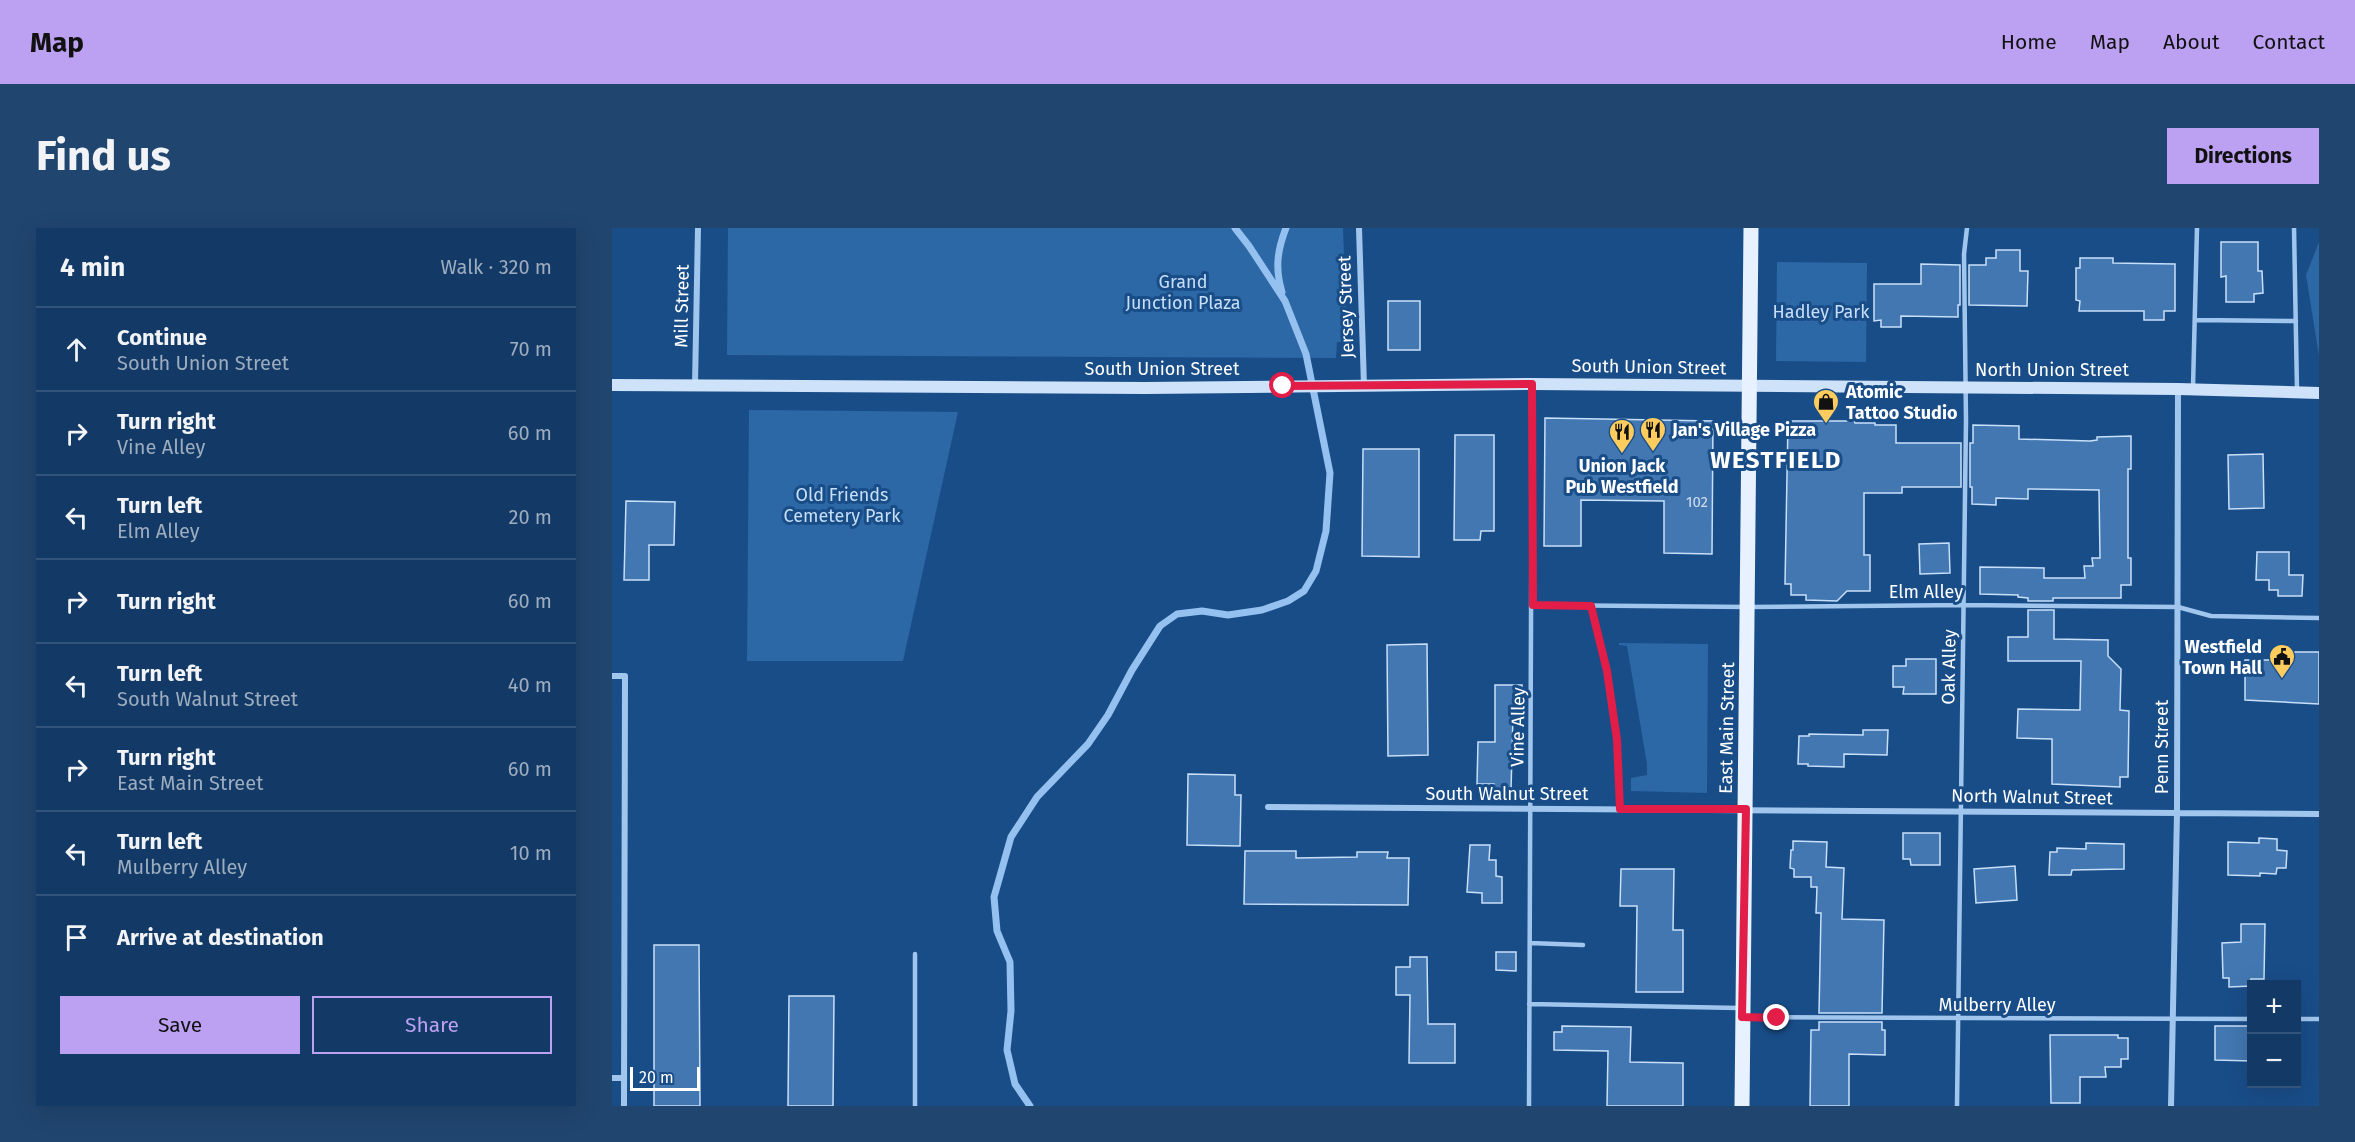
<!DOCTYPE html>
<meta charset="utf-8">
<style>
body{margin:0;font-family:"Fira Sans",sans-serif;background:#20456f;color:#f1f3f6}
.controls{position:absolute;right:18px;bottom:18px;display:grid;overflow:hidden;border-radius:0px;box-shadow:0 6px 24px #0002}
.controls button{width:54px;height:54px;display:grid;place-items:center;padding:0;border:0;border-bottom:2px solid #32547a;background:#133a66;color:#f1f3f6;font:30px sans-serif}
.scale{position:absolute;left:18px;bottom:15px;width:70px;box-sizing:border-box;padding-left:6px;border:3px solid #fff;border-top:0;font-size:16px;line-height:21px;white-space:nowrap;color:#fff;-webkit-text-stroke:4px #194d88;paint-order:stroke}
.stop{position:absolute;width:18px;height:18px;margin:-14px;border:4px solid #e11d48;border-radius:50%;background:#fff}
.stop.end{background:#e11d48;border-color:#fff;box-shadow:0 2px 6px #0008}
.list{margin:0;padding:0;list-style:none}
h2{display:flex;justify-content:space-between;align-items:center;height:78px;margin:0;padding:0 24px;font-size:26px}
h2 small{font-size:20px;font-weight:400;color:#9dadbf}
.list li{display:grid;grid-template-columns:39px 1fr auto;gap:18px;align-items:center;box-sizing:border-box;height:84px;padding:0 24px;border-top:2px solid #32547a}
.list b{display:block;font-size:22px;white-space:nowrap}
.list p{margin:0;font-size:20px;white-space:nowrap;color:#9dadbf}
.list em{font-size:20px;font-style:normal;color:#9dadbf}
.actions{display:flex;gap:12px;padding:18px 24px}
.actions a{flex:1;padding:14px 0;border:2px solid #bca0f2;border-radius:0px;text-align:center;font-size:21px;color:#bca0f2}
.actions .main{background:#bca0f2;color:#111}
.icon{flex:none;width:33px;height:33px;fill:none;stroke:currentColor;stroke-width:2;stroke-linecap:round;stroke-linejoin:round}
.map{position:relative;flex:none;width:1707px;height:878px;overflow:hidden;border-radius:0px}
header{display:flex;align-items:center;gap:36px;box-sizing:border-box;height:84px;padding:0 30px;background:#bca0f2;color:#111}
header strong{font-size:28px}
nav{display:flex;gap:33px;margin-inline-start:auto;font-size:21px}
.intro{display:flex;align-items:center;justify-content:space-between;box-sizing:border-box;height:144px;padding:0 36px}
h1{margin:0;font-size:42px}
.button{padding:15px 27px;border-radius:0px;background:#bca0f2;color:#111;font-size:21px;font-weight:700}
main{display:flex;gap:36px;padding:0 36px}
aside{flex:1;background:#133a66;border-radius:0px;box-shadow:0 6px 24px #0002}
.map>svg:first-child{display:block}
.green{fill:#2c67a6}
.lines{fill:none;stroke-linecap:round;stroke-linejoin:round}
.stream{stroke:#94c1ef;stroke-width:7}
.building{fill:#4277b1;stroke:#c7dff9;stroke-width:1.5}
.lane{stroke:#a1c6ed;stroke-width:4.5}
.street{stroke:#a1c6ed;stroke-width:6}
.secondary{stroke:#cee2f9;stroke-width:12}
.primary{stroke:#e7f1ff;stroke-width:15}
.route{stroke:#e11d48;stroke-width:8}
.labels{text-anchor:middle;dominant-baseline:central;stroke-width:6;stroke-linejoin:round;paint-order:stroke}
.number-label{font-size:15px;fill:#d0ddec}
.park-label{font-size:18px;fill:#c7dff9;stroke:#194d88}
.street-label{font-size:18px;fill:#fff;stroke:#194d88}
.poi-label{font-size:18px;font-weight:bold;fill:#fff;stroke:#194d88;text-anchor:start}
.district-label{font-size:24px;font-weight:bold;letter-spacing:1.5px;fill:#fff;stroke:#194d88}
</style>
<header>
<strong>Map</strong>
<nav><a>Home</a><a>Map</a><a>About</a><a>Contact</a></nav>
</header>
<div class="intro"><h1>Find us</h1><a class="button">Directions</a></div>
<main>
<aside>
<h2>4 min<small>Walk · 320 m</small></h2>
<ul class="list">
<li><svg class="icon" aria-label="ahead" viewBox="0 0 24 24"><path d="M12 20V5M6 11l6-6 6 6"/></svg><div><b>Continue</b><p>South Union Street</p></div><em>70 m</em></li>
<li><svg class="icon" aria-label="right" viewBox="0 0 24 24"><path d="M7 20v-9h11M14 6l5 5-5 5"/></svg><div><b>Turn right</b><p>Vine Alley</p></div><em>60 m</em></li>
<li><svg class="icon" aria-label="left" viewBox="0 0 24 24"><path d="M17 20v-9H6M10 6l-5 5 5 5"/></svg><div><b>Turn left</b><p>Elm Alley</p></div><em>20 m</em></li>
<li><svg class="icon" aria-label="right" viewBox="0 0 24 24"><path d="M7 20v-9h11M14 6l5 5-5 5"/></svg><div><b>Turn right</b></div><em>60 m</em></li>
<li><svg class="icon" aria-label="left" viewBox="0 0 24 24"><path d="M17 20v-9H6M10 6l-5 5 5 5"/></svg><div><b>Turn left</b><p>South Walnut Street</p></div><em>40 m</em></li>
<li><svg class="icon" aria-label="right" viewBox="0 0 24 24"><path d="M7 20v-9h11M14 6l5 5-5 5"/></svg><div><b>Turn right</b><p>East Main Street</p></div><em>60 m</em></li>
<li><svg class="icon" aria-label="left" viewBox="0 0 24 24"><path d="M17 20v-9H6M10 6l-5 5 5 5"/></svg><div><b>Turn left</b><p>Mulberry Alley</p></div><em>10 m</em></li>
<li><svg class="icon" aria-label="arrive" viewBox="0 0 24 24"><path d="M6 21V4h12l-3 4 3 4H6"/></svg><div><b>Arrive at destination</b></div></li>
</ul>
<div class="actions"><a class="main">Save</a><a>Share</a></div>
</aside>
<div class="map">
<svg width="1707" height="878" viewBox="0 0 1707 878">
<rect width="100%" height="100%" fill="#194d88"/>
<path class="green" d="M 116,0 L 731,0 L 735,114 L 725,114 L 724,130 L 115,127 Z
M 1707,14 L 1707,128 L 1694,47 Z
M 1165,34 L 1255,35 L 1254,134 L 1164,133 Z
M 137,182 L 346,184 L 291,433 L 135,433 Z
M 1007,415 L 1096,416 L 1095,565 L 1019,563 L 1019,550 L 1035,547 L 1035,536 L 1015,418 L 1007,417 Z"/>
<g class="lines">
<path class="stream" d="M 670,64 C 663,41 665,23 674,0
M 418,878 L 403,856 L 395,822 L 399,783 L 398,734 L 385,703 L 382,669 L 399,609 L 425,569 L 476,516 L 496,487 L 520,442 L 548,398 L 565,386 L 590,383 L 616,387 L 650,382 L 676,373 L 692,363 L 704,343 L 714,303 L 718,245 L 694,126 L 673,73 L 637,18 L 623,0"/>
</g>
<path class="building" d="M 1609,14 L 1646,14 L 1646,43 L 1650,43 L 1651,65 L 1642,66 L 1642,74 L 1614,74 L 1614,48 L 1609,49 Z
M 1384,22 L 1408,22 L 1408,43 L 1416,43 L 1415,78 L 1357,77 L 1357,37 L 1374,37 L 1374,30 L 1384,30 Z
M 1468,30 L 1501,30 L 1501,35 L 1563,36 L 1563,83 L 1552,83 L 1552,92 L 1532,92 L 1532,83 L 1467,83 L 1468,73 L 1464,72 L 1464,40 L 1468,40 Z
M 1309,36 L 1348,37 L 1348,77 L 1346,77 L 1346,89 L 1289,88 L 1289,99 L 1269,99 L 1269,92 L 1262,93 L 1262,56 L 1309,56 Z
M 776,73 L 808,73 L 808,122 L 776,122 Z
M 933,190 L 1101,193 L 1100,326 L 1052,325 L 1052,273 L 969,272 L 969,318 L 932,318 Z
M 1176,193 L 1242,193 L 1243,195 L 1263,195 L 1263,197 L 1284,197 L 1284,215 L 1349,215 L 1349,259 L 1290,259 L 1290,265 L 1252,265 L 1252,327 L 1258,327 L 1258,363 L 1235,363 L 1225,373 L 1194,372 L 1194,367 L 1179,367 L 1179,356 L 1173,356 Z
M 1361,197 L 1407,198 L 1407,211 L 1478,213 L 1485,212 L 1485,209 L 1519,208 L 1519,241 L 1516,241 L 1516,330 L 1519,330 L 1519,357 L 1509,357 L 1509,370 L 1441,370 L 1441,373 L 1416,373 L 1416,370 L 1406,369 L 1406,367 L 1368,366 L 1368,339 L 1432,340 L 1432,350 L 1473,350 L 1472,338 L 1481,338 L 1480,330 L 1488,330 L 1487,262 L 1416,261 L 1416,271 L 1384,270 L 1384,277 L 1360,276 L 1360,259 L 1358,259 L 1358,215 L 1361,215 Z
M 843,207 L 882,207 L 882,303 L 869,303 L 868,312 L 842,312 Z
M 751,221 L 807,221 L 807,329 L 750,328 Z
M 1651,226 L 1652,280 L 1617,281 L 1616,227 Z
M 14,273 L 63,274 L 62,317 L 37,317 L 37,352 L 12,352 Z
M 1337,315 L 1338,345 L 1308,346 L 1307,316 Z
M 1645,324 L 1677,324 L 1677,347 L 1691,347 L 1690,368 L 1666,368 L 1666,362 L 1657,362 L 1657,352 L 1644,352 Z
M 1416,382 L 1442,382 L 1442,411 L 1496,412 L 1496,428 L 1509,441 L 1508,482 L 1517,483 L 1516,549 L 1508,549 L 1508,559 L 1440,556 L 1440,511 L 1405,510 L 1406,481 L 1468,482 L 1469,433 L 1396,433 L 1396,409 L 1416,409 Z
M 815,416 L 816,527 L 776,528 L 775,417 Z
M 1679,424 L 1707,424 L 1707,476 L 1633,472 L 1633,432 L 1678,432 Z
M 1294,431 L 1324,431 L 1324,466 L 1291,466 L 1292,459 L 1281,459 L 1281,438 L 1294,438 Z
M 883,457 L 910,457 L 910,488 L 901,488 L 899,562 L 882,562 L 882,556 L 865,556 L 866,514 L 883,514 Z
M 1251,502 L 1276,502 L 1275,527 L 1232,526 L 1232,539 L 1196,538 L 1196,536 L 1186,536 L 1187,508 L 1197,508 L 1197,506 L 1251,507 Z
M 576,546 L 623,547 L 623,567 L 629,567 L 628,618 L 575,617 Z
M 1291,605 L 1328,605 L 1328,637 L 1299,637 L 1298,631 L 1291,631 Z
M 1647,610 L 1665,611 L 1665,622 L 1675,623 L 1674,640 L 1665,640 L 1664,646 L 1648,645 L 1648,648 L 1616,647 L 1616,614 L 1647,615 Z
M 1181,613 L 1215,614 L 1214,639 L 1232,640 L 1230,691 L 1272,692 L 1270,785 L 1207,785 L 1209,685 L 1204,685 L 1205,659 L 1199,659 L 1199,649 L 1182,649 L 1182,641 L 1178,640 L 1179,622 L 1181,622 Z
M 1474,615 L 1512,616 L 1512,641 L 1460,642 L 1459,647 L 1437,647 L 1438,624 L 1445,624 L 1445,620 L 1474,621 Z
M 858,617 L 878,617 L 877,632 L 884,632 L 884,648 L 890,649 L 890,675 L 870,675 L 870,665 L 855,664 Z
M 633,623 L 684,623 L 684,630 L 745,629 L 745,624 L 776,624 L 775,630 L 797,630 L 796,677 L 632,676 Z
M 1403,638 L 1405,672 L 1364,675 L 1362,641 Z
M 1009,641 L 1062,641 L 1061,702 L 1071,702 L 1071,764 L 1024,764 L 1025,678 L 1008,678 Z
M 1629,696 L 1653,696 L 1652,751 L 1639,751 L 1640,758 L 1617,759 L 1617,750 L 1611,750 L 1610,715 L 1629,714 Z
M 42,717 L 87,717 L 88,878 L 42,878 Z
M 884,724 L 904,724 L 904,743 L 884,742 Z
M 798,729 L 815,729 L 816,796 L 843,796 L 843,835 L 797,835 L 798,767 L 784,767 L 784,739 L 798,739 Z
M 177,768 L 222,768 L 221,878 L 176,878 Z
M 1207,794 L 1270,794 L 1270,802 L 1273,802 L 1273,827 L 1237,826 L 1237,878 L 1198,878 L 1199,802 L 1207,802 Z
M 950,798 L 1019,799 L 1018,834 L 1071,835 L 1071,878 L 995,878 L 996,823 L 942,822 L 942,804 L 950,804 Z
M 1603,798 L 1640,798 L 1640,833 L 1603,832 Z
M 1438,807 L 1506,807 L 1506,810 L 1516,810 L 1516,831 L 1509,831 L 1509,839 L 1493,839 L 1494,849 L 1468,849 L 1468,875 L 1439,875 Z"/>
<g class="lines">
<path class="lane" d="M 1682,0 L 1685,162
M 1583,92 L 1684,93
M 1581,159 L 1585,0
M 921,377 L 1136,379 L 1352,377 L 1566,379 L 1599,388 L 1707,390
M 979,378 L 995,443 L 1005,512 L 1008,581
M 918,715 L 971,717
M 917,776 L 1127,780
M 1132,789 L 1640,791
M 1684,791 L 1707,791
M 303,878 L 303,726
M 917,878 L 920,158
M 1345,878 L 1354,192 L 1352,26 L 1355,0"/>
<path class="street" d="M 747,0 L 752,158
M 83,157 L 86,0
M 0,448 L 13,448 L 12,878
M 656,579 L 1707,586
M 0,850 L 12,850
M 1559,878 L 1565,585 L 1566,161"/>
<path class="secondary" d="M 0,157 L 533,160 L 920,156 L 1566,161 L 1707,165"/>
<path class="primary" d="M 1130,878 L 1139,0"/>
</g>
<g class="lines">
<path class="route" d="M 671,158 L 920,156 L 921,377 L 979,378 L 995,443 L 1005,512 L 1008,581 L 1134,581 L 1130,789 L 1165,790"/>
</g>
<defs>
<symbol id="shop-pin" viewBox="-11 -11 22 30"><path d="M0 17L-7.5 6A9.5 9.5 0 1 1 7.5 6Z" fill="#ffcc5d" stroke="#194d88"/><path d="M-5-2.5h2.3a2.7 3.5 0 0 1 5.4 0H5L5.5 6h-11ZM-1.5-2.5h3a1.5 2.3 0 0 0-3 0Z" fill="#111"/></symbol>
<symbol id="restaurant-pin" viewBox="-11 -11 22 30"><path d="M0 17L-7.5 6A9.5 9.5 0 1 1 7.5 6Z" fill="#ffcc5d" stroke="#194d88"/><path d="M-5-6h1v4h1v-4h1v4h1v-4h1v5L-1.5 .5V6h-2V.5L-5-1ZM5-6V6H3V1.5H1.5Q1.5-4 5-6Z" fill="#111"/></symbol>
<symbol id="civic-pin" viewBox="-11 -11 22 30"><path d="M0 17L-7.5 6A9.5 9.5 0 1 1 7.5 6Z" fill="#ffcc5d" stroke="#194d88"/><path d="M-.6-6.5H3V-4.5H.6V-3L4-1V1h2V6H-6V1h2V-1L-.6-3ZM-1.2 2.5V6h2.4V2.5Z" fill="#111"/></symbol>
</defs>
<g fill-rule="evenodd">
<use href="#shop-pin" x="1199" y="159" width="30" height="40"/>
<use href="#restaurant-pin" x="1026" y="187" width="30" height="40"/>
<use href="#restaurant-pin" x="995" y="189" width="30" height="40"/>
<use href="#civic-pin" x="1655" y="414" width="30" height="40"/>
</g>
<g class="labels">
<g class="number-label">
<text x="1085" y="274">102</text>
</g>
<g class="park-label">
<text x="571" y="54">Grand<tspan x="571" dy="21">Junction Plaza</tspan></text>
<text x="1209" y="84">Hadley Park</text>
<text x="230" y="267">Old Friends<tspan x="230" dy="21">Cemetery Park</tspan></text>
</g>
<g class="street-label">
<text transform="translate(70 78) rotate(-89)">Mill Street</text>
<text transform="translate(734 79) rotate(-92)">Jersey Street</text>
<text transform="translate(1037 139) rotate(1)">South Union Street</text>
<text x="550" y="141">South Union Street</text>
<text x="1440" y="142">North Union Street</text>
<text x="1314" y="364">Elm Alley</text>
<text transform="translate(1337 439) rotate(-89)">Oak Alley</text>
<text transform="translate(906 499) rotate(-89)">Vine Alley</text>
<text transform="translate(1115 500) rotate(-89)">East Main Street</text>
<text transform="translate(1550 519) rotate(-90)">Penn Street</text>
<text x="895" y="566">South Walnut Street</text>
<text transform="translate(1420 569) rotate(1)">North Walnut Street</text>
<text x="1385" y="777">Mulberry Alley</text>
</g>
<g class="poi-label">
<text x="1234" y="164">Atomic<tspan x="1234" dy="21">Tattoo Studio</tspan></text>
<text x="1060" y="202">Jan's Village Pizza</text>
<text x="1010" y="238" text-anchor="middle">Union Jack<tspan x="1010" dy="21">Pub Westfield</tspan></text>
<text x="1650" y="419" text-anchor="end">Westfield<tspan x="1650" dy="21">Town Hall</tspan></text>
</g>
<g class="district-label">
<text x="1164" y="232">WESTFIELD</text>
</g>
</g>
</svg>
<div class="controls">
<button>+</button>
<button>−</button>
</div>
<div class="scale">20 m</div>
<div class="stop" style="left:671px;top:158px"></div>
<div class="stop end" style="left:1165px;top:790px"></div>
</div>
</main>
